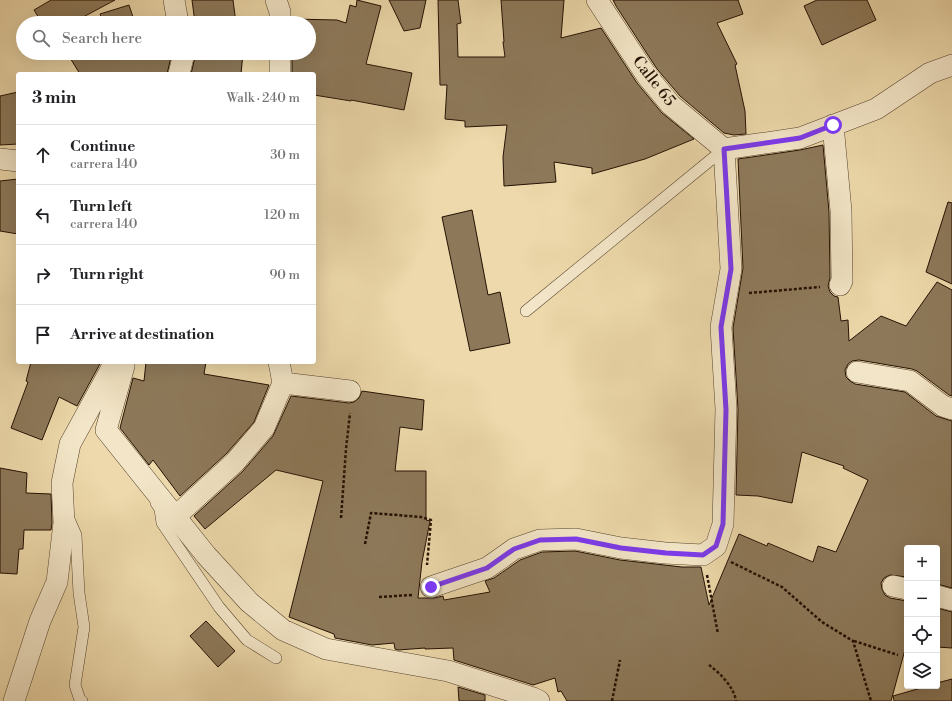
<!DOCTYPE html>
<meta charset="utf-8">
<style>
body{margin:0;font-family:"Libre Bodoni",serif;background:#f6f6f6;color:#202124}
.controls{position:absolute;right:12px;bottom:12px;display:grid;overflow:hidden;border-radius:4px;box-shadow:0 4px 16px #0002}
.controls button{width:36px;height:36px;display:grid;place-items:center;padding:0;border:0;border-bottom:1px solid #e0e0e0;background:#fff;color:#202124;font:20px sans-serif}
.stop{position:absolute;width:12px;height:12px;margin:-9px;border:3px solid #7c3aed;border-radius:50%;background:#fff}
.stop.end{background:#7c3aed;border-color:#fff;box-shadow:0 1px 4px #0008}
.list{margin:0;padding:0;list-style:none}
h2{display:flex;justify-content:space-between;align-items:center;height:52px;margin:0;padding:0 16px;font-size:17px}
h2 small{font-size:13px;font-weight:400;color:#757577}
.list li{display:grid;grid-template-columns:26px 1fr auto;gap:12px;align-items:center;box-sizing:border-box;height:60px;padding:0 16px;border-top:1px solid #e0e0e0}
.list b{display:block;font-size:15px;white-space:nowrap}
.list p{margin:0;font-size:13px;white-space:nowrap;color:#757577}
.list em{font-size:13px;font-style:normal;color:#757577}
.icon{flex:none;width:22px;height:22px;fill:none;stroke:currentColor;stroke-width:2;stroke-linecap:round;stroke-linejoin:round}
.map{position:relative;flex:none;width:952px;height:701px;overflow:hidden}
.search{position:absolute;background:#fff;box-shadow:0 4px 16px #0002;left:16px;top:16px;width:300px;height:44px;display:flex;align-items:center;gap:10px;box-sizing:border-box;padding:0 14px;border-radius:22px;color:#757577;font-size:15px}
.panel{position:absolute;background:#fff;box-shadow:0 4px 16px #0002;left:16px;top:72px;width:300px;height:292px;border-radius:4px}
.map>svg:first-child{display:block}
.building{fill:#8d795a;stroke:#241103}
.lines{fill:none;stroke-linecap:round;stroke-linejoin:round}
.lane-casing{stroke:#56432d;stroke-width:12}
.street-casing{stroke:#56432d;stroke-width:22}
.path{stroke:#241103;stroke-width:2.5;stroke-dasharray:3 2;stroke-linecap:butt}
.lane{stroke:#f3e6c8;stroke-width:11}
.street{stroke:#f3e6c8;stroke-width:21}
.route{stroke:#7c3aed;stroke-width:5}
.labels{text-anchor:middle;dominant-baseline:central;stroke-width:3;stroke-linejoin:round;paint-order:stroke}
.street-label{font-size:16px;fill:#241103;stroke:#f3e6c8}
</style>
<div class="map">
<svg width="952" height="701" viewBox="0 0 952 701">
<rect width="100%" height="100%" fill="#edd9ab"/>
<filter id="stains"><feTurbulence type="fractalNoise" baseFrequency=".005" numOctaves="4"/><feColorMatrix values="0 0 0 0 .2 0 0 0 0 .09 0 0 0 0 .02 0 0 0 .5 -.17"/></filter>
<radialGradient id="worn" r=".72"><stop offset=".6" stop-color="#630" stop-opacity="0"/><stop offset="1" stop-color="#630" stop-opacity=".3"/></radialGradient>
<path class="building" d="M 51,0 L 115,0 L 72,23 L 42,23 L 34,10 Z
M 192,0 L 233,0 L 236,23 L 195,23 Z
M 357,0 L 381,6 L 366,64 L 412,73 L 404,110 L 351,100 L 351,101 L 314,95 L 314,74 L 292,74 L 292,53 L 309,53 L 309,23 L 292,23 L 292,19 L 337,20 L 346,23 L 350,5 L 356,7 Z
M 389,0 L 426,0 L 420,28 L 404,31 Z
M 438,0 L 458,0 L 461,23 L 457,24 L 458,57 L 505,57 L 503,42 L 504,42 L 501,0 L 564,0 L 561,38 L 601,28 L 637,83 L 662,113 L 694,139 L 645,159 L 592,174 L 592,168 L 554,162 L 556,182 L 504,186 L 503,157 L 507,125 L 465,127 L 465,121 L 445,119 L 447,85 L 440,85 Z
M 613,0 L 738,0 L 743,14 L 717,23 L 737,64 L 735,65 L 745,111 L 746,134 L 734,135 L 724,133 L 680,96 L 657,69 L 616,6 Z
M 817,0 L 867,0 L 876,20 L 822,45 L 804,6 Z
M 129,5 L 135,23 L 103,23 L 100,14 Z
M 67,53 L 172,53 L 167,74 L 80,74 Z
M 196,53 L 243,53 L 241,74 L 191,74 Z
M 18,92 L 18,144 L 0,145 L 0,96 Z
M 823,145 L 829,212 L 830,278 L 828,286 L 830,292 L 834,296 L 838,297 L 841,321 L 848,320 L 849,341 L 881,316 L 906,326 L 937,282 L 952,290 L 952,396 L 949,395 L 917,371 L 912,369 L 859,360 L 852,361 L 848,364 L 845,370 L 846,377 L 850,381 L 855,384 L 905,392 L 936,416 L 952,421 L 952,588 L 937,584 L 937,548 L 907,548 L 907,577 L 890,575 L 884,578 L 881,583 L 882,589 L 885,595 L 890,598 L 907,601 L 907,646 L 906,646 L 891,701 L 567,701 L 561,691 L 558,692 L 555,678 L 533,685 L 454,660 L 453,648 L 425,649 L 425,648 L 398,650 L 395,649 L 394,643 L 372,645 L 335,638 L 334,634 L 289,617 L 323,481 L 276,470 L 205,529 L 194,516 L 243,471 L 273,436 L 291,396 L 349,403 L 354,402 L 359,398 L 362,391 L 424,400 L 422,430 L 400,427 L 395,471 L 426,471 L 426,520 L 430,521 L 422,562 L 418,598 L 434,598 L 443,596 L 444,600 L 490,592 L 485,581 L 494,578 L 520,560 L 542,552 L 575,551 L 620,560 L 682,567 L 701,567 L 709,605 L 739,534 L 767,546 L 768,543 L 813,562 L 818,546 L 836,552 L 868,480 L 843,468 L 844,466 L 802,452 L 792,503 L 758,496 L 736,495 L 738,409 L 733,328 L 743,268 L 738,159 L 800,150 Z
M 18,179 L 18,234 L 0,231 L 0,181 Z
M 948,202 L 952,203 L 952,284 L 926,272 Z
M 472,210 L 488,295 L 500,292 L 510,343 L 470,351 L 442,217 Z
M 31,362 L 101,362 L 77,406 L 59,397 L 42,440 L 11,428 L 28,382 L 26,381 Z
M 146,362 L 206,362 L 204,374 L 269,385 L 254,422 L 226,454 L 180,496 L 153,460 L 149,465 L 120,428 L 133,378 L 144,381 Z
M 0,468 L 27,473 L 26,493 L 51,494 L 52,523 L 51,530 L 24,530 L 23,549 L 19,549 L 17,574 L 0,573 Z
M 937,608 L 952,612 L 952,648 L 937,647 Z
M 206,621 L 235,651 L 218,667 L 190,636 Z
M 952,679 L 952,701 L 894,701 L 893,696 L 928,686 L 937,686 L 937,683 Z
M 458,687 L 485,695 L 485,701 L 459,701 Z"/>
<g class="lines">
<defs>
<path id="lane" d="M 526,311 L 724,149
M 156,503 L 160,509 L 162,523 L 219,607 L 247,640 L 276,658
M 68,517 L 76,535 L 79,593 L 84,627 L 75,685 L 80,700 L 82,701"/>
<path id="street" d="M 174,0 L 178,23
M 276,0 L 280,12 L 280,23
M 597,0 L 647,76 L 671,105 L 724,149
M 179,74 L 184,53
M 280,74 L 280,53
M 833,125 L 841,211 L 842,281 L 840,285
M 0,159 L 18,161
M 122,362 L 124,366 L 106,430 L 206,555 L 249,602 L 283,630 L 326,649 L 448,671 L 533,698 L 539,701
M 857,372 L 910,381 L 943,406 L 952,409
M 283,383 L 350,391
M 176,516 L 235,462 L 264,428 L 283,383 L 279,362
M 893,586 L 907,589
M 431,587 L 487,568 L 514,549 L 540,540 L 576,539 L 621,548 L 665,553 L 703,555 L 716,546 L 723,524 L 726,409 L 721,327 L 731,269 L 724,149 L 800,138 L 876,109 L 930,73 L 952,65
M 937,596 L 952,600
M 14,701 L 40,621 L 57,582 L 64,523 L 62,483 L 70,444 L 115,362"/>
</defs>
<use href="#lane" class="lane-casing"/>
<use href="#street" class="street-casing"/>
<path class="path" d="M 749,293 L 820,287
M 341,518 L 346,449 L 350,413
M 365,544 L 371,513 L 421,517 L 431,520 L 427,565
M 731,562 L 782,587 L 822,622 L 853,641 L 871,701
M 707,575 L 718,634
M 379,597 L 412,595
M 854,641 L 898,655
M 709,665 C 720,673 734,687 736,701
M 612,701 L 620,660"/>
<use href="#lane" class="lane"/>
<use href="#street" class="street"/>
</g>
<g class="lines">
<path class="route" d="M 431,587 L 487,568 L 514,549 L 540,540 L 576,539 L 621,548 L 666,553 L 703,555 L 716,546 L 723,524 L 726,410 L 721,327 L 731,269 L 724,149 L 800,138 L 833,125"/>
</g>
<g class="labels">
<g class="street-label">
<text transform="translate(654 81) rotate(52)">Calle 65</text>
</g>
</g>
<rect width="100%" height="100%" filter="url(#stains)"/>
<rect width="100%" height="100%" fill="url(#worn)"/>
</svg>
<div class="controls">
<button>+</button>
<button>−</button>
<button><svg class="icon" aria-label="locate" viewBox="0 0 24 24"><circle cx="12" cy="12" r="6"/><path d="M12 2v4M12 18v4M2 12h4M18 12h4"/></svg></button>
<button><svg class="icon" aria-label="layers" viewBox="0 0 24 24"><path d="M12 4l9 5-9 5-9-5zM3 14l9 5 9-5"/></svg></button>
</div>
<div class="stop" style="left:833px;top:125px"></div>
<div class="stop end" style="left:431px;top:587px"></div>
<div class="search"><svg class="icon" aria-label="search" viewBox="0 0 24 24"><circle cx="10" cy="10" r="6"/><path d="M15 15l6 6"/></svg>Search here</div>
<section class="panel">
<h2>3 min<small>Walk · 240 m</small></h2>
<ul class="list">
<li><svg class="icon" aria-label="ahead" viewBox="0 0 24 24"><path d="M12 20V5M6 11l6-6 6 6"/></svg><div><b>Continue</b><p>carrera 140</p></div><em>30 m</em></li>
<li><svg class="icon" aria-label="left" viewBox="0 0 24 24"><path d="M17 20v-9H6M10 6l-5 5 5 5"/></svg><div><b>Turn left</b><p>carrera 140</p></div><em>120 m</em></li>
<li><svg class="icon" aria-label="right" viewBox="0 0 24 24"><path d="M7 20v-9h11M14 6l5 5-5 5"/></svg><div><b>Turn right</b></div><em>90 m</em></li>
<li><svg class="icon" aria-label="arrive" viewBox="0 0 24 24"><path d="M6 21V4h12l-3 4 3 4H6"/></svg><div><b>Arrive at destination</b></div></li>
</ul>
</section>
</div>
